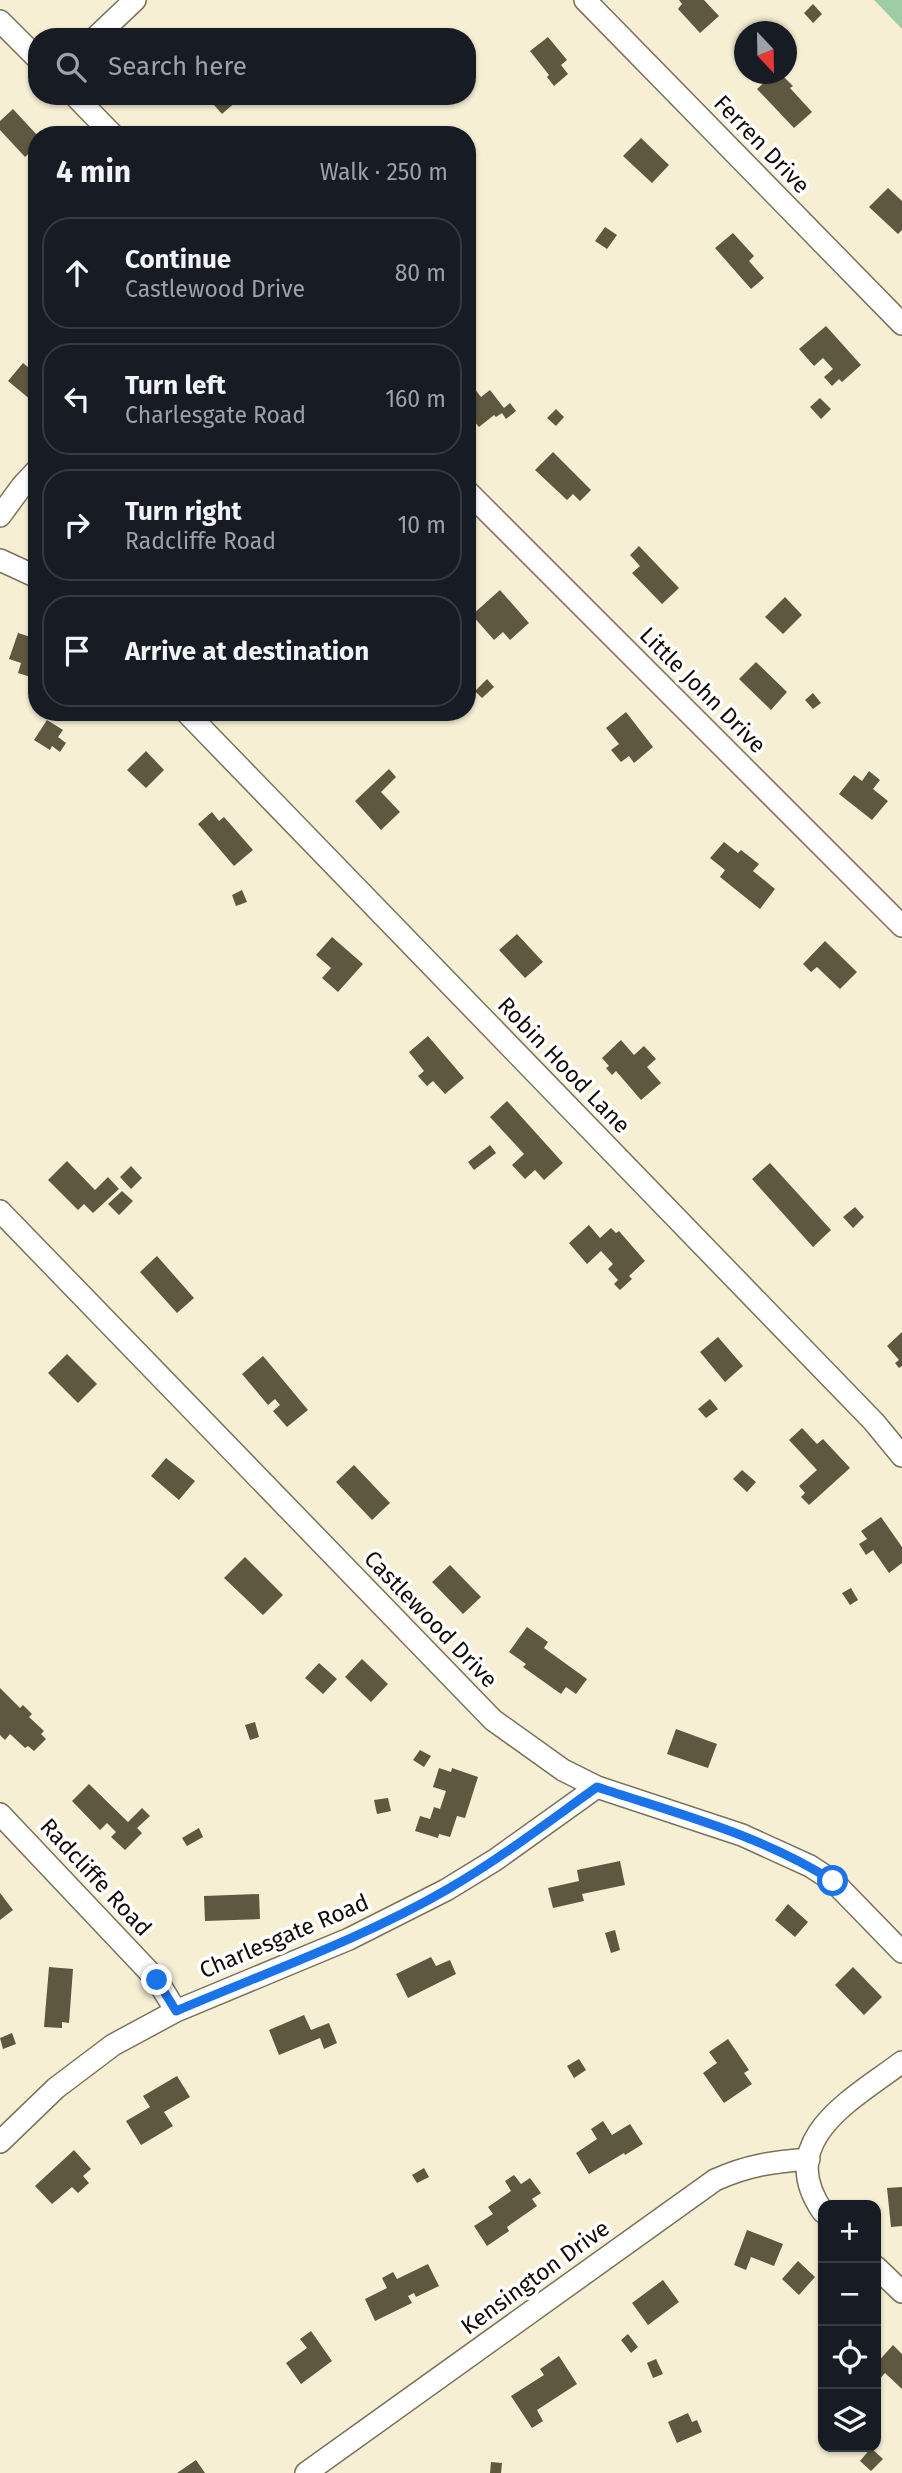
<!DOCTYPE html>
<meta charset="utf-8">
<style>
body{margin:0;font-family:"Fira Sans",sans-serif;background:#242831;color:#f1f3f6}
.controls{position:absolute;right:21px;bottom:21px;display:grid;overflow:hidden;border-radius:14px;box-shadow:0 2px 5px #0004}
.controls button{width:63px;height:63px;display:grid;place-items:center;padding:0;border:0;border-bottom:2px solid #363941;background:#171b24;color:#f1f3f6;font:35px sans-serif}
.compass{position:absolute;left:734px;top:21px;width:63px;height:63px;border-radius:50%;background:#171b24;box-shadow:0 2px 5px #0004;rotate:158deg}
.stop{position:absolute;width:21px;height:21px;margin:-16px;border:5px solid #1a73e8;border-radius:50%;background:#fff}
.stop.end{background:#1a73e8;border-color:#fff;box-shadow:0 2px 7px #0008}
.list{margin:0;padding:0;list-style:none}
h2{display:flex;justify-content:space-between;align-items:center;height:91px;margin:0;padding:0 28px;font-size:30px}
h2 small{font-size:23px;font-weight:400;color:#9ea1a6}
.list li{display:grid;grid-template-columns:46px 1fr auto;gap:21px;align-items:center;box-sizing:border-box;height:112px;margin:0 14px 14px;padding:0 14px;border:2px solid #363941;border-radius:28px}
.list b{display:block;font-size:26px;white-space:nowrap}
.list p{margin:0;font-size:23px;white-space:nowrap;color:#9ea1a6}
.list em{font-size:23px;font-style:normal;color:#9ea1a6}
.icon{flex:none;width:38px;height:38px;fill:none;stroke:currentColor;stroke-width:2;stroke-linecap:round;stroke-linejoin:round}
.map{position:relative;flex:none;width:902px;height:2473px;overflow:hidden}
.search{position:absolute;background:#171b24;box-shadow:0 2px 5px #0004;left:28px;top:28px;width:448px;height:77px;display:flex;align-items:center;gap:18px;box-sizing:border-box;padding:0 24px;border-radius:28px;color:#9ea1a6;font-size:26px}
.panel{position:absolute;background:#171b24;box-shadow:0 2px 5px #0004;left:28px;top:126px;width:448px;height:595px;border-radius:28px}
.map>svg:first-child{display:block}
.green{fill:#9dcca5}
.building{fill:#5e5841}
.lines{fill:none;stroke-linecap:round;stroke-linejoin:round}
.minor-casing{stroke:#79735b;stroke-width:24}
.minor{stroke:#fff;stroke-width:21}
.route{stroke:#1a73e8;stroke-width:9}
.labels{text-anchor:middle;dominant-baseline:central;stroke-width:7;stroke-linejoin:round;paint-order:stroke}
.street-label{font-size:23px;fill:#100d05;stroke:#fff}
</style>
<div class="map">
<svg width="902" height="2473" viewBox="0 0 902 2473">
<rect width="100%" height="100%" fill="#f6efd4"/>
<path class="green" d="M 874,0 L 902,0 L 902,29 Z"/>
<path class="building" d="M 679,0 L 704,0 L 719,16 L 700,33 L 678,9 L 682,4 Z
M 813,4 L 822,14 L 813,23 L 804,13 Z
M 548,37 L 567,60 L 561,65 L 568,74 L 554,86 L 547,77 L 549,75 L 530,51 Z
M 773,74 L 781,74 L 793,86 L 790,88 L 812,112 L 794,128 L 757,89 Z
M 206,96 L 237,96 L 239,99 L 222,114 Z
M 13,109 L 37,135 L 37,146 L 25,157 L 0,130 L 0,121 Z
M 641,138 L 669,165 L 652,183 L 623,156 Z
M 888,188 L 902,201 L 902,230 L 898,234 L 869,207 Z
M 605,227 L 617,235 L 607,249 L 595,241 Z
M 733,233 L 754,256 L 749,261 L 764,278 L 751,289 L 715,248 Z
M 826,326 L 861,365 L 842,382 L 839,379 L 832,386 L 824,377 L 833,369 L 823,358 L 814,366 L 799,349 Z
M 23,363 L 34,372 L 37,368 L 37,405 L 8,381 Z
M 467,379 L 481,397 L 490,390 L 504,408 L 510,403 L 516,411 L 506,419 L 502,413 L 496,417 L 494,415 L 479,427 L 467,413 Z
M 820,398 L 831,409 L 821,419 L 810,407 Z
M 556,409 L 564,417 L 556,426 L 547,418 Z
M 553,452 L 591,490 L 580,501 L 573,494 L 567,500 L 535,470 Z
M 639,546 L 679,588 L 662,604 L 632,573 L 640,566 L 630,555 Z
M 500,590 L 529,623 L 510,640 L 503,632 L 494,640 L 472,615 Z
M 785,597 L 802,615 L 783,634 L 765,617 Z
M 18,633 L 37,639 L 37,679 L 18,673 L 21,663 L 9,659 Z
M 756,662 L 787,692 L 771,710 L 739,679 Z
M 487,679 L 494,687 L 482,698 L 475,691 Z
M 813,693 L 821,703 L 813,709 L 805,700 Z
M 626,712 L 653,747 L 634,763 L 629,756 L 621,762 L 611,750 L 619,744 L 606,728 Z
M 47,720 L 63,730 L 58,737 L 66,743 L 60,752 L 52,746 L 50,750 L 34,740 Z
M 146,751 L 164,770 L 146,788 L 127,770 Z
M 389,769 L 396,777 L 381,792 L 400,812 L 381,830 L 355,801 Z
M 869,771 L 880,780 L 873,789 L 888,801 L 872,820 L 839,794 L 854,775 L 862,781 Z
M 212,812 L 219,821 L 224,817 L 253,850 L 234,866 L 198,824 Z
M 724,842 L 738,853 L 741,850 L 759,864 L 753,871 L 775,889 L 760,909 L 720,877 L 725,870 L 710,858 Z
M 242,890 L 247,902 L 236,906 L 232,895 Z
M 517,934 L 543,962 L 525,978 L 499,950 Z
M 332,937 L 363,964 L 338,992 L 322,978 L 331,968 L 316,955 Z
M 825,941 L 857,972 L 840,989 L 817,967 L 811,972 L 803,964 Z
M 428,1036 L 464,1078 L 445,1094 L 433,1081 L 427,1086 L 418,1076 L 424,1071 L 409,1052 Z
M 621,1040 L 634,1055 L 644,1046 L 656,1059 L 647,1067 L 661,1083 L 641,1100 L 616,1071 L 612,1075 L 606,1068 L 609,1066 L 602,1058 Z
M 507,1101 L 563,1163 L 544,1180 L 535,1170 L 525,1179 L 512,1165 L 524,1154 L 490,1117 Z
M 490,1145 L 496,1153 L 474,1170 L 468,1162 Z
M 67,1161 L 95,1190 L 108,1177 L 119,1189 L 93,1213 L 84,1204 L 78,1210 L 48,1180 Z
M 770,1163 L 831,1230 L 813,1247 L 752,1179 Z
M 131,1166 L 142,1178 L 131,1189 L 120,1177 Z
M 122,1191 L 133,1201 L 119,1215 L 108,1204 Z
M 855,1207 L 864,1217 L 853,1228 L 843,1217 Z
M 589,1225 L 600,1238 L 611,1228 L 616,1233 L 619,1231 L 645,1261 L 629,1276 L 632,1279 L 620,1290 L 614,1284 L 618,1280 L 608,1269 L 613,1264 L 601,1251 L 587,1264 L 569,1243 Z
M 157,1256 L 194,1298 L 177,1313 L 140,1272 Z
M 902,1332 L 902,1366 L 899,1368 L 895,1363 L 899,1360 L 887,1346 Z
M 718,1337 L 743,1366 L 725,1382 L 700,1352 Z
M 67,1354 L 97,1384 L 78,1403 L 48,1373 Z
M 263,1356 L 308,1410 L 287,1427 L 273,1411 L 280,1405 L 275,1399 L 268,1405 L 242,1374 Z
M 710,1399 L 718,1409 L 706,1418 L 698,1409 Z
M 802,1428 L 817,1444 L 823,1439 L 850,1468 L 809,1505 L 801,1497 L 805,1493 L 799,1486 L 817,1470 L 789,1440 Z
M 166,1458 L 195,1481 L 179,1500 L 151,1476 Z
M 354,1465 L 390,1503 L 372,1520 L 336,1482 Z
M 742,1470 L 756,1482 L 747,1492 L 733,1479 Z
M 881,1517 L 902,1547 L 902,1563 L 889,1573 L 873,1550 L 866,1555 L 859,1544 L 867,1539 L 861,1531 Z
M 245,1557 L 283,1595 L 263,1615 L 224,1578 Z
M 450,1565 L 481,1597 L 463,1614 L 432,1582 Z
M 851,1588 L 858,1600 L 850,1605 L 842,1593 Z
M 527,1627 L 548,1642 L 544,1648 L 587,1679 L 576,1694 L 566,1687 L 561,1694 L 523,1667 L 526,1664 L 509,1652 Z
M 362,1659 L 388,1684 L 371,1702 L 345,1677 Z
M 319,1663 L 337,1679 L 323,1694 L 305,1678 Z
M 0,1688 L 20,1708 L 23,1705 L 32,1714 L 29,1717 L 44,1731 L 41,1734 L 46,1739 L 34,1751 L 28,1746 L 25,1748 L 10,1734 L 5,1740 L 0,1735 Z
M 255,1722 L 259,1737 L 250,1740 L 245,1725 Z
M 676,1729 L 717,1744 L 708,1768 L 667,1754 Z
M 420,1750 L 431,1756 L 424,1767 L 413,1760 Z
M 439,1768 L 451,1772 L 452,1768 L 478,1777 L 465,1818 L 457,1816 L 450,1837 L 439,1834 L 438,1838 L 415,1831 L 420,1816 L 430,1819 L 434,1807 L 440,1809 L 446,1791 L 433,1787 Z
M 89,1784 L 128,1822 L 142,1808 L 150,1816 L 137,1828 L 142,1833 L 125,1850 L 111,1837 L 116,1832 L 107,1823 L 100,1830 L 72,1801 Z
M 388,1798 L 391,1811 L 377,1814 L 374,1800 Z
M 199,1828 L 203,1837 L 187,1846 L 182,1838 Z
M 620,1861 L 625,1885 L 582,1894 L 584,1901 L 553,1908 L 548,1888 L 579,1881 L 577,1870 Z
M 0,1893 L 13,1910 L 0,1920 Z
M 259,1894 L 260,1919 L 205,1921 L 204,1896 Z
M 788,1904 L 808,1922 L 795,1937 L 775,1920 Z
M 615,1930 L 620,1950 L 611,1953 L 605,1933 Z
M 431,1957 L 436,1966 L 450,1960 L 456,1974 L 408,1998 L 396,1974 Z
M 49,1967 L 73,1969 L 69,2023 L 62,2022 L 62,2028 L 44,2027 Z
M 853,1967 L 882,1997 L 864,2015 L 835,1985 Z
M 304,2015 L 311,2030 L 329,2023 L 337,2043 L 324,2049 L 320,2038 L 279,2055 L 269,2030 Z
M 12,2033 L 16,2044 L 3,2049 L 0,2038 Z
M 728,2039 L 749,2070 L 744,2073 L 752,2084 L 724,2103 L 703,2073 L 717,2063 L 709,2052 Z
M 579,2059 L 586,2070 L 574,2078 L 567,2066 Z
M 177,2076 L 190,2097 L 164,2112 L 173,2126 L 141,2145 L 126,2121 L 150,2107 L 143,2096 Z
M 603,2121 L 612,2135 L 630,2124 L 643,2144 L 625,2155 L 624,2153 L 589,2174 L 576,2153 L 597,2139 L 591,2129 Z
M 74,2150 L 91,2169 L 83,2176 L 89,2183 L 78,2193 L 72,2187 L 52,2204 L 35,2186 Z
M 424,2168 L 429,2177 L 417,2183 L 412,2175 Z
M 514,2175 L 521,2184 L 530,2178 L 541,2193 L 532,2199 L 537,2206 L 507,2227 L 509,2231 L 487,2246 L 474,2226 L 493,2214 L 488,2207 L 511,2191 L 505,2181 Z
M 902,2187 L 902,2226 L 891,2227 L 887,2188 Z
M 747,2230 L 783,2244 L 774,2266 L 751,2257 L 746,2270 L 734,2265 Z
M 798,2261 L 815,2277 L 799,2295 L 782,2279 Z
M 428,2264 L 439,2286 L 416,2297 L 414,2293 L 408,2296 L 412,2303 L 375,2321 L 365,2299 L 387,2288 L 382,2278 L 393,2272 L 397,2279 Z
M 663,2280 L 679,2302 L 648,2325 L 632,2303 Z
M 311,2331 L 332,2361 L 301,2384 L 286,2363 L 307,2348 L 300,2339 Z
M 628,2334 L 638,2347 L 631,2353 L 621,2340 Z
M 893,2345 L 902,2354 L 902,2389 L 885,2373 L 876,2383 L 876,2364 Z
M 559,2356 L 577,2384 L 537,2410 L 543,2421 L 532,2428 L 511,2396 L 544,2375 L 540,2369 Z
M 656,2359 L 663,2374 L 653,2378 L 647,2363 Z
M 688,2413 L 692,2422 L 697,2420 L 702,2432 L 677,2443 L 668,2422 Z
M 871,2448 L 883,2459 L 871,2471 L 860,2461 Z
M 196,2460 L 205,2473 L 177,2473 Z
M 491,2462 L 502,2463 L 501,2473 L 490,2473 Z"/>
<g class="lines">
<defs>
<path id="minor" d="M 585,0 L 902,324
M 0,21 L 37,58
M 96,37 L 135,0
M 75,96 L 113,135
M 467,491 L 902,926
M 0,516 L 22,486 L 37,470
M 0,560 L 37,577
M 186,712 L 874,1422 L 902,1456
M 0,1211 L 493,1720 L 563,1770 L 597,1787 L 742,1835 L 810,1866 L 833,1881 L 902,1952
M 0,1814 L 157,1980 L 176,2011
M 0,2142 L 56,2088 L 113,2045 L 176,2011 L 349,1939 L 446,1890 L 495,1860 L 597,1787
M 823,2212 C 773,2140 853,2099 902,2062
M 876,2267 L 902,2292
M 306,2473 L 715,2180 C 748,2165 773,2162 809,2159"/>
</defs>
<use href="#minor" class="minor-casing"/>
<use href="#minor" class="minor"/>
</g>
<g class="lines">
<path class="route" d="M 157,1980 L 176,2011 C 267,1972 362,1939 448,1889 C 500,1859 548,1822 597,1787 C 678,1814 762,1835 833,1881"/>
</g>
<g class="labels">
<g class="street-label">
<text transform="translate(762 144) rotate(46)">Ferren Drive</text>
<text transform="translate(703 690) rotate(45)">Little John Drive</text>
<text transform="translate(564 1065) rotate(46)">Robin Hood Lane</text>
<text transform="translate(431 1619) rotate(46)">Castlewood Drive</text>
<text transform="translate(96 1877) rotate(47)">Radcliffe Road</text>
<text transform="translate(284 1936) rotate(-23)">Charlesgate Road</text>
<text transform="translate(535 2277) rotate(-36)">Kensington Drive</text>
</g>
</g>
</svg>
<div class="controls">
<button>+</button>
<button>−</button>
<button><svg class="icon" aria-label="locate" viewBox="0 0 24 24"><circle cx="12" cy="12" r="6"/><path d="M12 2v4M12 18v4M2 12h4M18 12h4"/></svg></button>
<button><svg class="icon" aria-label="layers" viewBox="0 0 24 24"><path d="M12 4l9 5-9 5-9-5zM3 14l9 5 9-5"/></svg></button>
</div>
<svg class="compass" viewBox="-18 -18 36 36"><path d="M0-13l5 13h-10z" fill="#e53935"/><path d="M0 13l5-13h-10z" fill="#9ea1a6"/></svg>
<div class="stop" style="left:833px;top:1881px"></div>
<div class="stop end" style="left:157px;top:1980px"></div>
<div class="search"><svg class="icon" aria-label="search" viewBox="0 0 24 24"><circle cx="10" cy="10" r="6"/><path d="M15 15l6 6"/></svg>Search here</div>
<section class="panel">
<h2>4 min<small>Walk · 250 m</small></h2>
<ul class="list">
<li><svg class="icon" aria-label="ahead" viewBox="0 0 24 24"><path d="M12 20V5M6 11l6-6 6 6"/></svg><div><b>Continue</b><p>Castlewood Drive</p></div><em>80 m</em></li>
<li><svg class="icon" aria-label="left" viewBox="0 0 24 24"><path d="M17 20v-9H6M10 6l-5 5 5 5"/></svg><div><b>Turn left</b><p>Charlesgate Road</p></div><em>160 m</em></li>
<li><svg class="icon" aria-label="right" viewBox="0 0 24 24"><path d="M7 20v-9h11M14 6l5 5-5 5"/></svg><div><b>Turn right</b><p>Radcliffe Road</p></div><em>10 m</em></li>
<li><svg class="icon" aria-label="arrive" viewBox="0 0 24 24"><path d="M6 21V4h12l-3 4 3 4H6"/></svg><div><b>Arrive at destination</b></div></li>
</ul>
</section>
</div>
